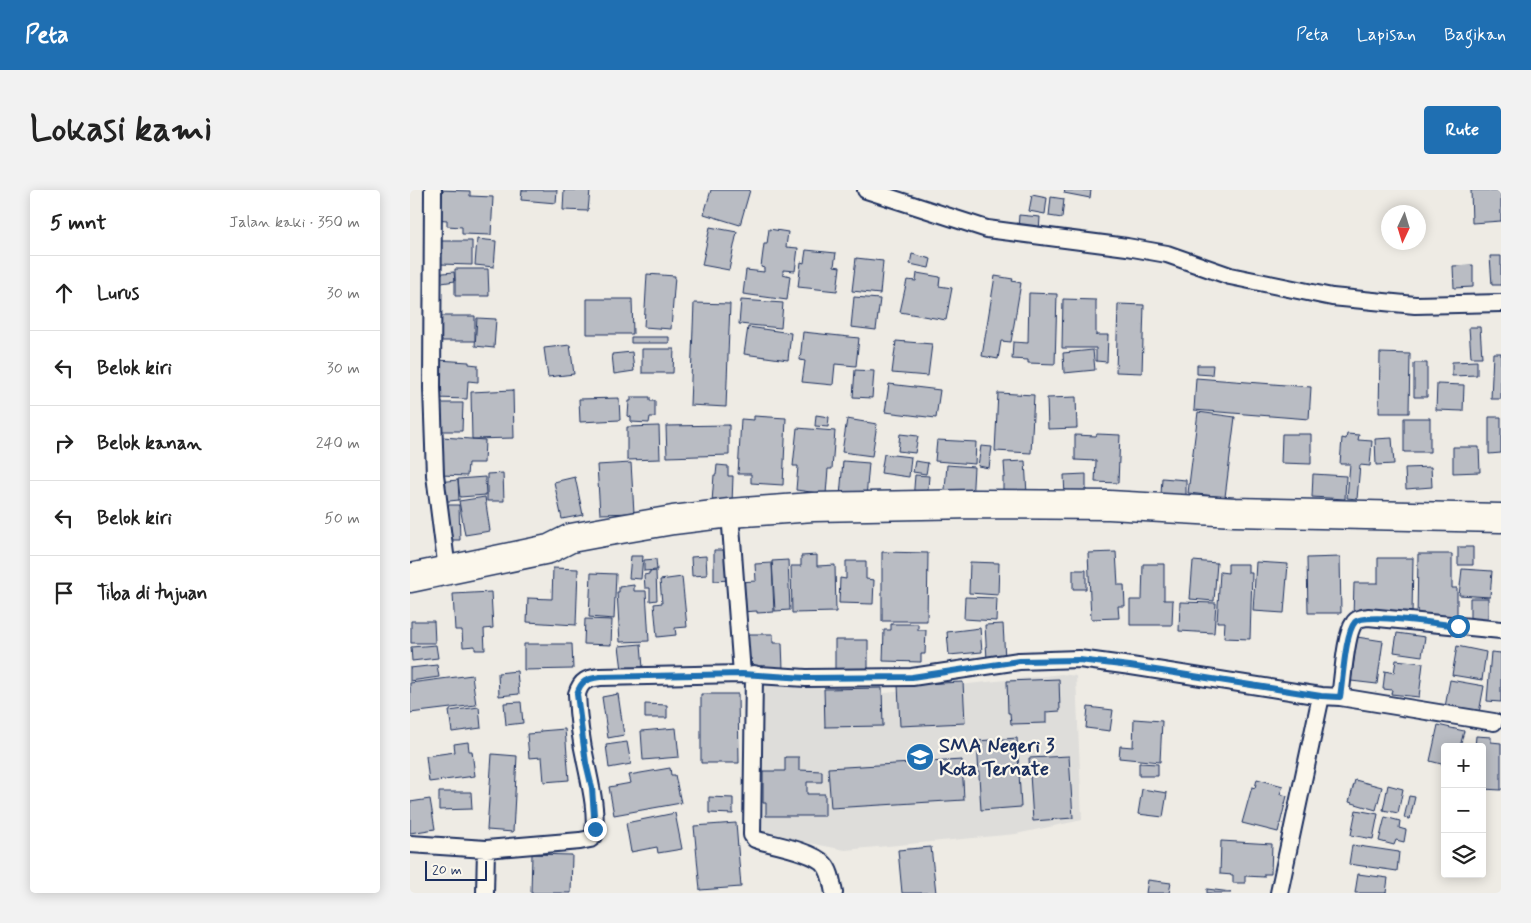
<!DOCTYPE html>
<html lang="id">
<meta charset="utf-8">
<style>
body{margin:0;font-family:Mynerve,sans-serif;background:#f2f2f2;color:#222}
.controls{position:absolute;right:15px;bottom:15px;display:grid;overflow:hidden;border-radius:5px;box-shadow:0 2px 12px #0003}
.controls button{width:45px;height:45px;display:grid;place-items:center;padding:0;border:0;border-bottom:1px solid #e0e0e0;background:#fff;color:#222;font:25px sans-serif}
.compass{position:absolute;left:971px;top:15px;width:45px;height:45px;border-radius:50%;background:#fff;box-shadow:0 2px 12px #0003;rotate:184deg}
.scale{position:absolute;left:15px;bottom:12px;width:62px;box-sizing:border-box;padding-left:5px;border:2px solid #1b2f5e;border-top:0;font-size:14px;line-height:18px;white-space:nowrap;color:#1b2f5e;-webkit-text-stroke:4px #fbf7ec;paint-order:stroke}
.stop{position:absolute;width:15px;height:15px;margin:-11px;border:4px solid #1f6fb2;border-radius:50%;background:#fff}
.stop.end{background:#1f6fb2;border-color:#fff;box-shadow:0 1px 5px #0008}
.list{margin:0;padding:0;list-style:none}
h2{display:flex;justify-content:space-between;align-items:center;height:65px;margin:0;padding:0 20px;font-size:21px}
h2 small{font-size:16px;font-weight:400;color:#767676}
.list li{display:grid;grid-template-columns:32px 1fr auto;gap:15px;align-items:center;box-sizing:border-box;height:75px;padding:0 20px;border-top:1px solid #e0e0e0}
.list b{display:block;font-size:19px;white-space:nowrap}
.list em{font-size:16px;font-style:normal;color:#767676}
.icon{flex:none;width:28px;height:28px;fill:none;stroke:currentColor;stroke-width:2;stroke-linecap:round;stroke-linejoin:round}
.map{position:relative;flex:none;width:1091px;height:703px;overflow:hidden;border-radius:5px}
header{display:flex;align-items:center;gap:30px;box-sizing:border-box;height:70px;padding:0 25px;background:#1f6fb2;color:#fff}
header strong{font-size:24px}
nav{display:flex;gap:28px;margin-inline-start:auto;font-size:18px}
.intro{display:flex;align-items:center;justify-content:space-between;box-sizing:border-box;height:120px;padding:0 30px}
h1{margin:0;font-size:35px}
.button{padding:12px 22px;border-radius:5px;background:#1f6fb2;color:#fff;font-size:18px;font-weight:700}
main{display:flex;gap:30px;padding:0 30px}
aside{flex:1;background:#fff;border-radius:5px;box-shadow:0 2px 12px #0003}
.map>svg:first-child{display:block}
.built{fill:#deddda}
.building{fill:#b9bcc3;stroke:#1b2f5e}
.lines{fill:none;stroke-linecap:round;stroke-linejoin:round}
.minor-casing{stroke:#1b2f5e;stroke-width:20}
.trunk-casing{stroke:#1b2f5e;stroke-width:31}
.minor{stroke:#fbf7ec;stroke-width:16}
.trunk{stroke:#fbf7ec;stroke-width:28}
.route{stroke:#1f6fb2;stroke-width:6}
.labels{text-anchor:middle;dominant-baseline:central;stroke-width:4.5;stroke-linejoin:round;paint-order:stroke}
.poi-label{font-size:20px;font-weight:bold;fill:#1b2f5e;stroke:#fbf7ec;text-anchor:start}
</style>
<header>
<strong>Peta</strong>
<nav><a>Peta</a><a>Lapisan</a><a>Bagikan</a></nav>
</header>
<div class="intro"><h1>Lokasi kami</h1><a class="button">Rute</a></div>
<main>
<aside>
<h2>5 mnt<small>Jalan kaki · 350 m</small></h2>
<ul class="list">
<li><svg class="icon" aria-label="ahead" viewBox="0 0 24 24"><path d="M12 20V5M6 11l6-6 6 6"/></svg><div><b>Lurus</b></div><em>30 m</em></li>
<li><svg class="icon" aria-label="left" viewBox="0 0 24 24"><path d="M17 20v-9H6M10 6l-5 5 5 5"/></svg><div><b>Belok kiri</b></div><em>30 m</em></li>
<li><svg class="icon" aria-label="right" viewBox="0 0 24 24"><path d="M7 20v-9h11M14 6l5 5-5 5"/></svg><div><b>Belok kanan</b></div><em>240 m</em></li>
<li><svg class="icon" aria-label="left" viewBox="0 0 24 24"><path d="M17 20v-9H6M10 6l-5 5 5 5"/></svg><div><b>Belok kiri</b></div><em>50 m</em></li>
<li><svg class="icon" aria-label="arrive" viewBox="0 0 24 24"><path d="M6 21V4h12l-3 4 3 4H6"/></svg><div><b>Tiba di tujuan</b></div></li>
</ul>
</aside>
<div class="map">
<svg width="1091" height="703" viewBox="0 0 1091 703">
<rect width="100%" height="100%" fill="#eeebe4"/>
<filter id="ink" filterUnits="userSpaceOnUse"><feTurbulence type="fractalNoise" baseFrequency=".02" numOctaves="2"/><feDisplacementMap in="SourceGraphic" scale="10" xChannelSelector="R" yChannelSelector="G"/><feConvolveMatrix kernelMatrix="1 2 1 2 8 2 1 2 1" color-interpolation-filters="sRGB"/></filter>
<g filter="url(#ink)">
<path class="built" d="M 652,484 L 666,486 L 672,630 L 606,644 L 435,660 L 349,643 L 351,493 L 466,504 Z"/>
<path class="building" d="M 27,0 L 60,1 L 60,6 L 83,7 L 81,45 L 52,44 L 52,37 L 37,36 L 37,30 L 25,29 Z
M 112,0 L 147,0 L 146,13 L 111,10 Z
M 154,0 L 180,0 L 178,21 L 153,20 Z
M 301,0 L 340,0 L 330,35 L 294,24 Z
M 655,0 L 681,0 L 680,8 L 654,3 Z
M 1061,0 L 1091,0 L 1091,31 L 1062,33 Z
M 622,5 L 637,8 L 635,24 L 619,21 Z
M 641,7 L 654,9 L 652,28 L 639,26 Z
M 609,25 L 630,27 L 629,42 L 608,39 Z
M 300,37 L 327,42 L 319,80 L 292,75 Z
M 359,39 L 378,42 L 376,57 L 388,58 L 385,81 L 373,80 L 373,84 L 380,86 L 377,110 L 333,104 L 336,80 L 354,82 L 354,78 L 351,77 L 354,54 L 357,54 Z
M 67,49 L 86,51 L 84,77 L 65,75 Z
M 31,51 L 62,51 L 62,75 L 30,74 Z
M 396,60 L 426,63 L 424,76 L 430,77 L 427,101 L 388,97 L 391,72 L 394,73 Z
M 502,64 L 521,69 L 519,78 L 500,74 Z
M 1080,66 L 1091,66 L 1091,95 L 1082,95 Z
M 446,68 L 473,71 L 470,104 L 442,101 Z
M 1063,75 L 1063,97 L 1044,98 L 1043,76 Z
M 45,79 L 78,79 L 79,106 L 45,106 Z
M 44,82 L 45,91 L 25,94 L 23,84 Z
M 507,83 L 530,87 L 529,96 L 542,98 L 536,130 L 490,122 L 497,90 L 506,91 Z
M 237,84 L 265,86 L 261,139 L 234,137 Z
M 585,86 L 603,89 L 602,91 L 611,93 L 601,152 L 591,151 L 588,169 L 572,166 Z
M 619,103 L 647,104 L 645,174 L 618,173 L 618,170 L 602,169 L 603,152 L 618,153 Z
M 444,107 L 470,109 L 466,140 L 441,137 Z
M 177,109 L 222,109 L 223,144 L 177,144 Z
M 653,109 L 686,110 L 686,146 L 686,145 L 698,145 L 697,172 L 686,171 L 686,158 L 652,158 Z
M 331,110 L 373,113 L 371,138 L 329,134 Z
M 284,113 L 320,114 L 316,217 L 280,215 Z
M 708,114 L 734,115 L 732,183 L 706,182 Z
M 30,126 L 65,126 L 65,151 L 30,151 Z
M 67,128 L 86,129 L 84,158 L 65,156 Z
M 338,137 L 381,143 L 378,170 L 334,164 Z
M 1059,137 L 1070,137 L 1072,167 L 1061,167 Z
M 393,142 L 449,148 L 446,176 L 425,174 L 423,195 L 392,192 L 395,171 L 390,170 Z
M 221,147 L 259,147 L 259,153 L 221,153 Z
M 486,151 L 522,154 L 518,186 L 482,183 Z
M 160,155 L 164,184 L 138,187 L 134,158 Z
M 232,159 L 264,159 L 263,183 L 232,183 Z
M 683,160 L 685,180 L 654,183 L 653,163 Z
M 222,162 L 224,181 L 204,184 L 202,164 Z
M 970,163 L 1000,164 L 999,223 L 969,223 Z
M 1083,163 L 1091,163 L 1091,209 L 1081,209 Z
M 28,170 L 59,172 L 59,174 L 68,175 L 68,192 L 58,191 L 57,209 L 26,208 Z
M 1067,171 L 1067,185 L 1042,186 L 1042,172 Z
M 1004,173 L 1017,173 L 1017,207 L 1004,207 Z
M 787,175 L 803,175 L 802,185 L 787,184 Z
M 445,180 L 464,181 L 462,208 L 443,207 Z
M 786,188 L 901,197 L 899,229 L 784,220 Z
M 479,194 L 530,200 L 526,228 L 475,222 Z
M 1027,194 L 1054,195 L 1053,221 L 1026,220 Z
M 103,200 L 104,248 L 62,249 L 61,202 Z
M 588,203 L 624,205 L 621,263 L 585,261 Z
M 221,207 L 240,207 L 240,211 L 245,211 L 245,227 L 240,227 L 239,233 L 221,232 L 221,227 L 218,226 L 219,211 L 221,211 Z
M 666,207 L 667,238 L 638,239 L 637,208 Z
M 209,208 L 210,230 L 170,232 L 169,209 Z
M 30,213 L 53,213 L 52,241 L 29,241 Z
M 788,222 L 825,227 L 815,307 L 778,303 Z
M 406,225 L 419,227 L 418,237 L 405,236 Z
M 344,226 L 376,228 L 373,295 L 341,293 L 341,284 L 328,284 L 331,229 L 344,230 Z
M 1079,227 L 1091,227 L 1091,263 L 1079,264 Z
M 994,228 L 1020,228 L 1020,262 L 994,262 Z
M 437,229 L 467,234 L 462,266 L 432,262 Z
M 319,235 L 319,265 L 257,267 L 256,236 Z
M 249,236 L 250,269 L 217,270 L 217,237 Z
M 387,238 L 425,241 L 422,279 L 418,279 L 416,304 L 386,300 L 388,276 L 383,276 Z
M 490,244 L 508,246 L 505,263 L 488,261 Z
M 687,244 L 710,245 L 708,293 L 685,292 L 686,271 L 665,270 L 665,245 L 686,246 Z
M 872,244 L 901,244 L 901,274 L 871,273 Z
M 937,244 L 949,245 L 948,250 L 962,251 L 960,276 L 950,275 L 947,309 L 937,308 L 940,274 L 930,274 L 932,248 L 936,249 Z
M 32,247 L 75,250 L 74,273 L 58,273 L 57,286 L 31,285 Z
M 982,248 L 984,274 L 966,275 L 965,249 Z
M 527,250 L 566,252 L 565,274 L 525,271 Z
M 571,256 L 582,257 L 579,278 L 568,276 Z
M 1043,257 L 1069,257 L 1070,282 L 1043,283 Z
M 474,264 L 501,267 L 499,287 L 471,283 Z
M 433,271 L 459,273 L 456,308 L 430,306 Z
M 505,271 L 518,273 L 516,284 L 503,282 Z
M 615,271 L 617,304 L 596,305 L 596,300 L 593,300 L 593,287 L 595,287 L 594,272 Z
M 221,273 L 224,323 L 190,324 L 187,275 Z
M 307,275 L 318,276 L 318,286 L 323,286 L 322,314 L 302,312 L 304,285 L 306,285 Z
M 537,275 L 564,277 L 562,313 L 534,311 Z
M 1021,277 L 1022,297 L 996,299 L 995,278 Z
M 93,283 L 94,311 L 77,311 L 77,284 Z
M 676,284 L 676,308 L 655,308 L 654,285 Z
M 903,284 L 936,286 L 935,309 L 902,307 Z
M 505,285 L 519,286 L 517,312 L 503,311 Z
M 75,287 L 76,305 L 50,307 L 48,289 Z
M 165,287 L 173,325 L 152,329 L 144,292 Z
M 752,288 L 776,290 L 776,306 L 751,305 Z
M 48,290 L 49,310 L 29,312 L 27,292 Z
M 75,307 L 80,341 L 55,345 L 49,311 Z
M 32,315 L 49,315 L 50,350 L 33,350 Z
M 1048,357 L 1063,357 L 1063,375 L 1048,375 Z
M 304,360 L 319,360 L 320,390 L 304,391 Z
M 472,362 L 518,363 L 517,431 L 472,431 Z
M 706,362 L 708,395 L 714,395 L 715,416 L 708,416 L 709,428 L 681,429 L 678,363 Z
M 1008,364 L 1042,364 L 1042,398 L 1047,398 L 1047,431 L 1007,430 Z
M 407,365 L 407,376 L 425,375 L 426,422 L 382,423 L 381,376 L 391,376 L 391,366 Z
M 221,366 L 233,366 L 231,389 L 219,388 Z
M 296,366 L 297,385 L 282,386 L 281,367 Z
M 930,367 L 931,423 L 898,423 L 897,368 Z
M 968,368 L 1003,368 L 1002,424 L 943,427 L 944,393 L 968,393 Z
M 246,369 L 247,380 L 234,381 L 234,370 Z
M 378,370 L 380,420 L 365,421 L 362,371 Z
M 436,371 L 456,371 L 456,389 L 464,390 L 463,414 L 429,413 L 430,388 L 436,389 Z
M 783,371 L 807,373 L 804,411 L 780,409 Z
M 560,372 L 589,373 L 588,405 L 559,403 Z
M 846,372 L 878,374 L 874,423 L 843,421 Z
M 362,373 L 364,422 L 347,423 L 347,421 L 330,422 L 328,392 L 346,391 L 345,374 Z
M 733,374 L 754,374 L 754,410 L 763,410 L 762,435 L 720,435 L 720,410 L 732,410 Z
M 818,374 L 838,374 L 838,383 L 842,383 L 840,449 L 814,448 L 815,432 L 807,432 L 810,382 L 818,383 Z
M 143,378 L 168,379 L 166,435 L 117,432 L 118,408 L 142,409 Z
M 1052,379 L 1082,381 L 1080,407 L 1049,405 Z
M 663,380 L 676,380 L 676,399 L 663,399 Z
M 246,381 L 247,410 L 240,411 L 240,398 L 235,398 L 234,385 L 239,384 L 239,382 Z
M 181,383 L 206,384 L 204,429 L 179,427 Z
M 272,387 L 277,437 L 265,438 L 266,445 L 247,447 L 244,414 L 252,413 L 250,390 Z
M 224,395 L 224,401 L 236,401 L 239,451 L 210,452 L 207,402 L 209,402 L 209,397 Z
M 81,402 L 83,438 L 74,439 L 75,460 L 65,460 L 65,456 L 53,457 L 52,440 L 45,440 L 43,404 Z
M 555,407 L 587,408 L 586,431 L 554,429 Z
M 1060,408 L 1078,408 L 1078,437 L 1060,437 Z
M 770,412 L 806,413 L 804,443 L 769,441 Z
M 175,429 L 202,430 L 201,455 L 174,454 Z
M 1,431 L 24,431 L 25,453 L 1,453 Z
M 481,434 L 508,434 L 508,440 L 516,440 L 515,464 L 511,464 L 511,472 L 473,471 L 474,440 L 481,440 Z
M 593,434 L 595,469 L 577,470 L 575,435 Z
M 570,438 L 572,462 L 539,465 L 537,442 Z
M 987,443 L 1015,447 L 1012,466 L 984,462 Z
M 337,444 L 363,444 L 363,453 L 372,453 L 373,479 L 342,480 L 341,468 L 337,468 Z
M 947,447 L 973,451 L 967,494 L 941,491 Z
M 425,450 L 458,450 L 458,486 L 425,486 Z
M 114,454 L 162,454 L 163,479 L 114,480 Z
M 231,454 L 233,478 L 212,480 L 209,456 Z
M 26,455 L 28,468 L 2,471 L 1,457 Z
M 1047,456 L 1076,462 L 1072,490 L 1042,485 Z
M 1081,462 L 1091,463 L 1091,512 L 1077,511 Z
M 986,470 L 1013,473 L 1009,507 L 981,504 L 982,500 L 973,499 L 975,481 L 984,483 Z
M 27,475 L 29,487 L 0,491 L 0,478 Z
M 107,481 L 109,504 L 89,506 L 88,483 Z
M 62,485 L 66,515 L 0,523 L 0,493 Z
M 649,489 L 650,521 L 636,522 L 636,533 L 601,534 L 600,523 L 598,523 L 597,491 Z
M 1040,490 L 1074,496 L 1069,523 L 1035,517 Z
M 553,492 L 555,533 L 490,536 L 488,495 Z
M 472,498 L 473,536 L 415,537 L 414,499 Z
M 208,504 L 214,545 L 198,548 L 192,507 Z
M 291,504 L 328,504 L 329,573 L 291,573 Z
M 111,512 L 113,533 L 96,535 L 94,513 Z
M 235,514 L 257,515 L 257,528 L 235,528 Z
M 69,517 L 71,538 L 42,542 L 39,521 Z
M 678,517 L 703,520 L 700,541 L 676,538 Z
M 724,529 L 752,531 L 750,572 L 709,568 L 710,556 L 723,557 Z
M 1028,535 L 1054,541 L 1050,557 L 1035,557 L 1035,575 L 1020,571 Z
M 266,538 L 269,567 L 233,570 L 231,541 Z
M 155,539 L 159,590 L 134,592 L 132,567 L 119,568 L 117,544 L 130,543 L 130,541 Z
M 1066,546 L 1081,547 L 1081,552 L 1091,553 L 1091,600 L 1072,599 L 1072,557 L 1065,557 Z
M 607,548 L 611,617 L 571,620 L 567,551 Z
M 58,552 L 59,561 L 62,561 L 65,586 L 19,592 L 16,566 L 45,562 L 44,554 Z
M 217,552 L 221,574 L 199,578 L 196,555 Z
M 82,564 L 107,566 L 103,642 L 77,640 Z
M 659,566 L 663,628 L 623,631 L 619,568 Z
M 375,567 L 389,567 L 389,580 L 412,581 L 412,592 L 397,592 L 397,604 L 415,604 L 415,626 L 356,626 L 356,613 L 353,613 L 353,581 L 375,581 Z
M 552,570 L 554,610 L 421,618 L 418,578 Z
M 729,573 L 748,574 L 748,586 L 729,586 Z
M 260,578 L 261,585 L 265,585 L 271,613 L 204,625 L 199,597 L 221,593 L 219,585 Z
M 847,589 L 873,596 L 870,604 L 877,606 L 868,642 L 832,633 L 842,597 L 845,598 Z
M 945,590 L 972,597 L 966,620 L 939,612 Z
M 978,595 L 993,599 L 988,623 L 973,620 Z
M 732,599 L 757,603 L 753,627 L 728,624 Z
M 29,602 L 61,602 L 62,619 L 29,620 Z
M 999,606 L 1005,607 L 1000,629 L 994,628 Z
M 299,607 L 323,608 L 323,624 L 299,623 Z
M 20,609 L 25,639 L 0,643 L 0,612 Z
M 946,620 L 968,624 L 963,649 L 941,645 Z
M 265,623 L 272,659 L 248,663 L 247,657 L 221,662 L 216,633 Z
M 975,627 L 990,631 L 989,638 L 996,640 L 994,652 L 986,650 L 984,655 L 969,651 Z
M 326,633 L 331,697 L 290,700 L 284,636 Z
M 811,651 L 862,654 L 861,684 L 854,684 L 854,687 L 835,686 L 835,693 L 823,693 L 823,685 L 810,684 Z
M 942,655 L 989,662 L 987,681 L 939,674 Z
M 521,657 L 526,703 L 492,703 L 488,660 Z
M 122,664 L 162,665 L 161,703 L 121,703 Z
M 948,684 L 978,688 L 976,703 L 945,703 Z
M 738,690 L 761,693 L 759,703 L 736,703 Z
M 797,699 L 821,702 L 821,703 L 797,703 Z"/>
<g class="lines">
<defs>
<path id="minor" d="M 23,0 L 22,198 L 25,285 L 37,380
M 456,0 L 577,39 L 717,57 L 757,64 L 820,86 L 922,107 L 1005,115 L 1091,113
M 320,323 L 332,484
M 344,484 L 342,645 L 345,649 L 351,651 C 367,655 404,662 414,674 C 421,681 422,694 424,703
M 930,507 L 1084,532
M 0,654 L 76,659 L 170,651 L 180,649 L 184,646 C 187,621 181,597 176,573 C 171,551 168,527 167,504 C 171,490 177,489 190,487 L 332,484 L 396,488 L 502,487 L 609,471 L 669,469 L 721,476 L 911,506
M 75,703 L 76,659
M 869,703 L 911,506 L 930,507 C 933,490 935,445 944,433 C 947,428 953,428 958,427 L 1091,440"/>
<path id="trunk" d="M 0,388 L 139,359 L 161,348 L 199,341 L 263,330 L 320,323 L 403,317 L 565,314 L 699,315 L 825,322 L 1091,328"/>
</defs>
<use href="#minor" class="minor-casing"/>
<use href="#trunk" class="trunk-casing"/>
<use href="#minor" class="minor"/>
<use href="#trunk" class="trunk"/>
</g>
</g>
<g class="lines" filter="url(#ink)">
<path class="route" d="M 185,639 L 182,598 L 176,573 L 167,504 C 171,490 177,489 190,487 L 332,484 L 396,488 L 502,487 L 609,471 L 669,470 L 720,476 L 911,506 L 930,507 C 933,490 935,443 945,432 C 953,422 1032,434 1048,436"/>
</g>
<defs>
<symbol id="school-disc" viewBox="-11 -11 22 22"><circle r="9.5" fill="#1f6fb2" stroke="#fbf7ec"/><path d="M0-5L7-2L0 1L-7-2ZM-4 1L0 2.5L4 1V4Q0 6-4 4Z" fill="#fff"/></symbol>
</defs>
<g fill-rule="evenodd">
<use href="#school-disc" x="494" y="551" width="32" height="32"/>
</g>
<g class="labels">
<g class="poi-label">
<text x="529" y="556">SMA Negeri 3<tspan x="529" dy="23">Kota Ternate</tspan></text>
</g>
</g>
</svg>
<div class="controls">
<button>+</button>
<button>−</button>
<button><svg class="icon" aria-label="layers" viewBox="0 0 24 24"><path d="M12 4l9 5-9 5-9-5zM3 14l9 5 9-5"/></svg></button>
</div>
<svg class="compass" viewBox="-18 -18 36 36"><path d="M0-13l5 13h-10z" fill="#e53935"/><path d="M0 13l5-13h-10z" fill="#767676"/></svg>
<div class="scale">20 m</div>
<div class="stop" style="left:1048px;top:436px"></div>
<div class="stop end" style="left:185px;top:639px"></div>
</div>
</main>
